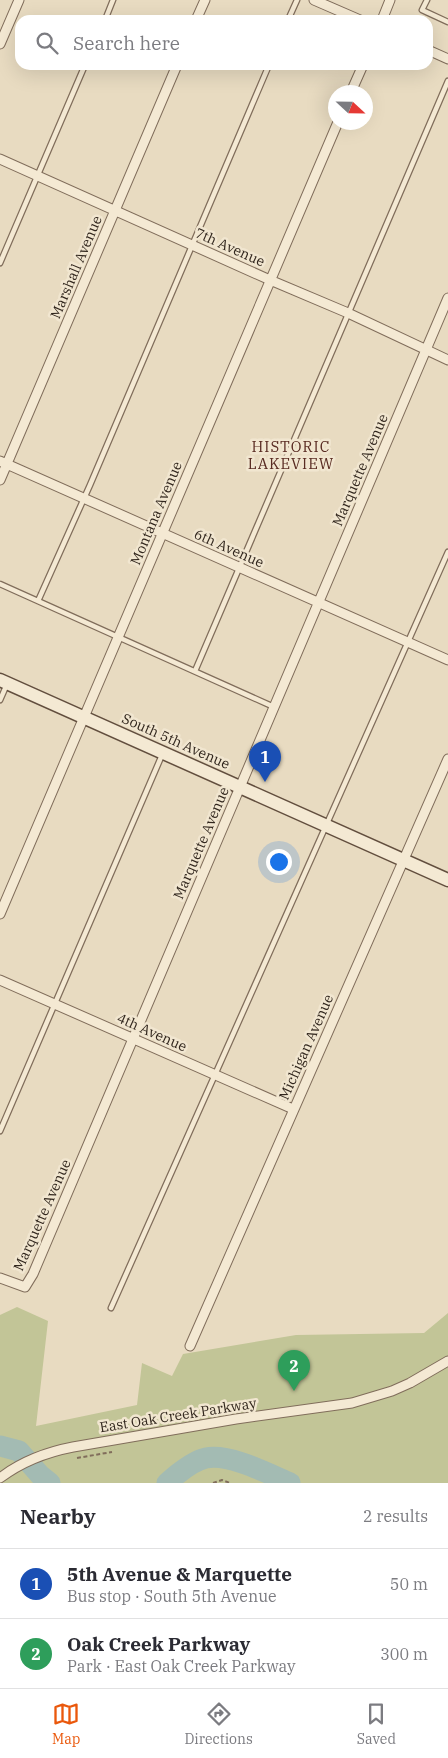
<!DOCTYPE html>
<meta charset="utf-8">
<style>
body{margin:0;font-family:"IBM Plex Serif",serif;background:#f7f7f7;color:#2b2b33}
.compass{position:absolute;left:328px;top:85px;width:45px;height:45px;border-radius:50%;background:#fff;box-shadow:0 5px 20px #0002;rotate:112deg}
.you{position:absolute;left:278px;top:861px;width:18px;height:18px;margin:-12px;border:4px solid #fff;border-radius:50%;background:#1a73e8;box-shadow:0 0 0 8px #1a73e833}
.badge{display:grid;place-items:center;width:32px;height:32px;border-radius:50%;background:#ea580c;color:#fff;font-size:16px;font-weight:700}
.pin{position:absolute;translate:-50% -41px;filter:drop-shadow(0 1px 2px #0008)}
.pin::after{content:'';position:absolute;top:26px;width:18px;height:15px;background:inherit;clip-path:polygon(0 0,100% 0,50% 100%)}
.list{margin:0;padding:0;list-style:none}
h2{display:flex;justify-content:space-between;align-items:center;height:65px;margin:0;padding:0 20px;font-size:21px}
h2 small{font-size:16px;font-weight:400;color:#7c7c81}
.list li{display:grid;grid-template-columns:32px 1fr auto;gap:15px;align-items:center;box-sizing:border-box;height:70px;padding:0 20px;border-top:1px solid #e1e1e2}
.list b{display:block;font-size:19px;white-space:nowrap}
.list p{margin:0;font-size:16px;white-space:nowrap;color:#7c7c81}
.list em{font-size:16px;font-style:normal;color:#7c7c81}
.icon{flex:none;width:28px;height:28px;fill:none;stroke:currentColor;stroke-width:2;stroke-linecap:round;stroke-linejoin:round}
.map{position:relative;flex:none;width:448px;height:1483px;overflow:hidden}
.search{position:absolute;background:#fff;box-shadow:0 5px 20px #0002;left:15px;right:15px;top:15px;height:55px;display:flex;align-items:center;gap:12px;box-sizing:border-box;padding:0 18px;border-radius:15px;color:#7c7c81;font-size:19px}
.sheet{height:205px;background:#fff}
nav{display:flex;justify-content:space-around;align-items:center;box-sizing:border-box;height:70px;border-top:1px solid #e1e1e2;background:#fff;font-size:14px;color:#7c7c81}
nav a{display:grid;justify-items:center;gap:2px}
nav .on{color:#ea580c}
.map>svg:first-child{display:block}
.green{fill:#c2c597}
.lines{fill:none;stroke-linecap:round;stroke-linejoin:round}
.river{stroke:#a3bbb3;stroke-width:21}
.lane-casing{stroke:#806d5b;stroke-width:7}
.street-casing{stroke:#806d5b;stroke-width:11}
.secondary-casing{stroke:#624e3e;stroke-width:15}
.path{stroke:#806d5b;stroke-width:2;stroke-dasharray:4 2.5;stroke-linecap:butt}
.lane{stroke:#f4e9d3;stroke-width:4.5}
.street{stroke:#f4e9d3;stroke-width:9}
.secondary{stroke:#f4e9d3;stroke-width:12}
.labels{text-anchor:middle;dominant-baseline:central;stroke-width:5;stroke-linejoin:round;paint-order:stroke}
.street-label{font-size:14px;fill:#31261d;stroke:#f1e6d0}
.neighbourhood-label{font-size:15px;letter-spacing:1px;fill:#592b22;stroke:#f1e6d0}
</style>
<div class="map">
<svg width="448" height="1483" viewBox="0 0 448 1483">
<rect width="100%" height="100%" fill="#e8dbc1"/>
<path class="green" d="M 17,1307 L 48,1321 L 36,1426 L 137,1405 L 142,1363 L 172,1376 L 183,1354 L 296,1335 L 424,1333 L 448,1313 L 448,1483 L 0,1483 L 0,1315 Z"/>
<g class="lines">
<path class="river" d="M 0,1446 L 19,1451 L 40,1475 L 50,1483
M 167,1483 C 177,1474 192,1461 206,1458 C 229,1453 269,1474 290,1483"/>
<defs>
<path id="lane" d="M 427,0 L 422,10 L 448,22
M 105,20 L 113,0
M 288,20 L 297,0
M 0,263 L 85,65
M 0,584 L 274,707
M 38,601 L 90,485 L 269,65
M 195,671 L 448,81
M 0,700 L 7,684
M 0,1131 L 162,755
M 111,1308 L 448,552"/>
<path id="street" d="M 314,0 L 360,20
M 196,20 L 205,0
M 382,20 L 390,0
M 0,44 L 19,0
M 428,50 L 448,59
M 351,92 L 363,65
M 0,159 L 270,280 L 348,313 L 448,360
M 0,461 L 448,660
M 0,480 L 177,65
M 0,914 L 338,122
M 0,980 L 293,1109
M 0,1278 L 25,1287 L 33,1274 L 448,298
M 190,1346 L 448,759
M 0,1478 C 21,1462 47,1452 73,1447 L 236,1419 L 352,1403 L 392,1391 L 410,1383 L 448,1361"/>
<path id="secondary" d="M 0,680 L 448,880"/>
</defs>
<use href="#lane" class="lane-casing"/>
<use href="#street" class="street-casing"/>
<use href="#secondary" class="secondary-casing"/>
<path class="path" d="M 77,1458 L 112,1452
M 213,1483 L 222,1480 L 230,1483"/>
<use href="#lane" class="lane"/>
<use href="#street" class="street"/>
<use href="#secondary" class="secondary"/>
</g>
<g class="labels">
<g class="street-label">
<text transform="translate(230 247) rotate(24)">7th Avenue</text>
<text transform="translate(76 267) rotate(-67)">Marshall Avenue</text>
<text transform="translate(360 470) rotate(-67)">Marquette Avenue</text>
<text transform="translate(156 513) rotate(-67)">Montana Avenue</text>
<text transform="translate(229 548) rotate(24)">6th Avenue</text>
<text transform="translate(176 741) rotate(24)">South 5th Avenue</text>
<text transform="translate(201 843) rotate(-67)">Marquette Avenue</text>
<text transform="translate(152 1032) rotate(24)">4th Avenue</text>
<text transform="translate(306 1047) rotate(-66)">Michigan Avenue</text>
<text transform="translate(42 1215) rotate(-66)">Marquette Avenue</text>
<text transform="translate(178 1415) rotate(-9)">East Oak Creek Parkway</text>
</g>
<g class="neighbourhood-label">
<text x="291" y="446">HISTORIC<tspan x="291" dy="17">LAKEVIEW</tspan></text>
</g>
</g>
</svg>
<svg class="compass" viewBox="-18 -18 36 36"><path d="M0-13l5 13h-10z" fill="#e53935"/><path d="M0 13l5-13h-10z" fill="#7c7c81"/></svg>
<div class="you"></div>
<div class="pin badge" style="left:265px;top:782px;background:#1a4fb4">1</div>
<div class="pin badge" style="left:294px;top:1391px;background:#2e9e5b">2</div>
<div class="search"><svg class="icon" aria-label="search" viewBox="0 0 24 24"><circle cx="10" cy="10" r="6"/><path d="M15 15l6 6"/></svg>Search here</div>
</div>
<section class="sheet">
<h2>Nearby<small>2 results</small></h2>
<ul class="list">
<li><span class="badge" style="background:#1a4fb4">1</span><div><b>5th Avenue &amp; Marquette</b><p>Bus stop · South 5th Avenue</p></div><em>50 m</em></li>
<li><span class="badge" style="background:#2e9e5b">2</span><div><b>Oak Creek Parkway</b><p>Park · East Oak Creek Parkway</p></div><em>300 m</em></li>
</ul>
</section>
<nav>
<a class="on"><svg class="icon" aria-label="map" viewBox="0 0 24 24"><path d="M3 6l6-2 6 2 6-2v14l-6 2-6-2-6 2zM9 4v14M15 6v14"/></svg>Map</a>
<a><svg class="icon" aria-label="directions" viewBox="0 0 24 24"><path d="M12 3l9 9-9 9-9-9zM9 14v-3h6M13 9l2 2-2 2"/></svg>Directions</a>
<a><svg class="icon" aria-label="saved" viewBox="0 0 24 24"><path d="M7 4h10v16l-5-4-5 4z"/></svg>Saved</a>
</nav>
